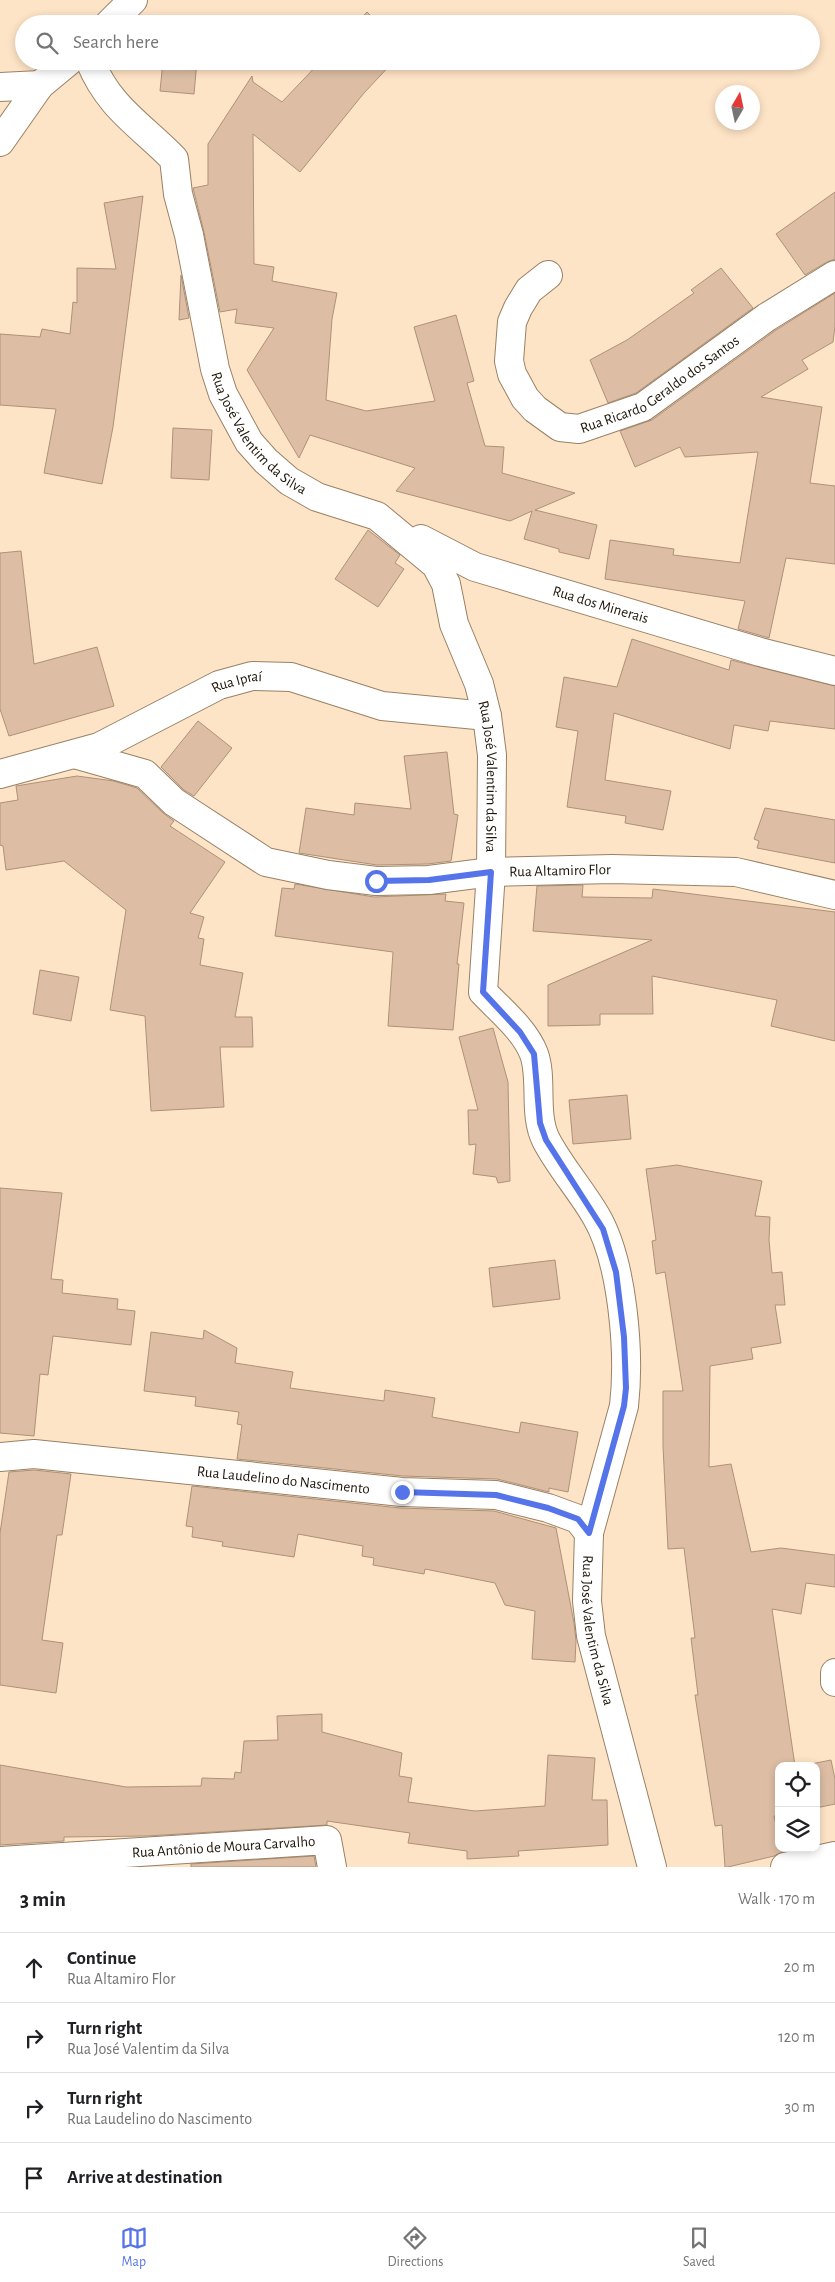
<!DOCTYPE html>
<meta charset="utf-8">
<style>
body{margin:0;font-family:"Alegreya Sans",sans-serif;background:#f2f2f2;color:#202124}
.controls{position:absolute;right:15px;bottom:15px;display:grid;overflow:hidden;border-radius:10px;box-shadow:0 2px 8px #0003}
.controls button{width:45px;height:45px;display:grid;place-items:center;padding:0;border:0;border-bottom:1px solid #e0e0e0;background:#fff;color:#202124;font:25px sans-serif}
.compass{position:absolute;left:715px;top:85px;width:45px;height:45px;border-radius:50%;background:#fff;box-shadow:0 2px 8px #0003;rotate:9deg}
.stop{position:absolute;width:15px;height:15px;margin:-11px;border:4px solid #5674e9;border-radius:50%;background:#fff}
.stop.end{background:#5674e9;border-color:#fff;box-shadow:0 1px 5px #0008}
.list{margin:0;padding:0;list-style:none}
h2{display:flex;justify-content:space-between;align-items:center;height:65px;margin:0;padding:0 20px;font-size:21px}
h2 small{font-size:16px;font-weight:400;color:#757577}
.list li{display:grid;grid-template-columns:32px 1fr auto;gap:15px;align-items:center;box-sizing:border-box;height:70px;padding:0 20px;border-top:1px solid #e0e0e0}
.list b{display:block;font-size:19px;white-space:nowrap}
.list p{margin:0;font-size:16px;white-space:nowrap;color:#757577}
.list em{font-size:16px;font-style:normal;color:#757577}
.icon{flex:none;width:28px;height:28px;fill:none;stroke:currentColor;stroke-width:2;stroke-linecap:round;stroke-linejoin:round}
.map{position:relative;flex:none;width:835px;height:1867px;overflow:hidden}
.search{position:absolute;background:#fff;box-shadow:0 2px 8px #0003;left:15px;right:15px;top:15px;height:55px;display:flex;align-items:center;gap:12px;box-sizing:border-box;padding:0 18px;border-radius:28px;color:#757577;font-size:19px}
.sheet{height:345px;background:#fff}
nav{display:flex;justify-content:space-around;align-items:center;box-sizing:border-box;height:70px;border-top:1px solid #e0e0e0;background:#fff;font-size:14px;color:#757577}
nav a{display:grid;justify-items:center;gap:2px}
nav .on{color:#5674e9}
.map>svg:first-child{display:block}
.building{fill:#ddbea5;stroke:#ae9179}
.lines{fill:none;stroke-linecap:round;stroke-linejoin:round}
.minor-casing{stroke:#998165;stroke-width:30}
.minor{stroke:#fff;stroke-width:28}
.route{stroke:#5674e9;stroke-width:6}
.labels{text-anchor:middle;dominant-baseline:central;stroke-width:5;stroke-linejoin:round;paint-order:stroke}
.street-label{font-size:15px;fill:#1e150a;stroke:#fee4c6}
</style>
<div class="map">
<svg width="835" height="1867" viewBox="0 0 835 1867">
<rect width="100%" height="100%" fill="#fee4c6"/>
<path class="building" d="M 367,12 L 379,24 L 356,24 Z
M 163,61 L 197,61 L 194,94 L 160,91 Z
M 321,61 L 394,61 L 364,93 L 300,172 L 253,134 L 254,264 L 274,267 L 272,281 L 337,293 L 332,319 L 326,400 L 366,411 L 435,401 L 414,327 L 456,315 L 474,381 L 467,383 L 485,446 L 504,447 L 502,473 L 575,493 L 535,510 L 597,525 L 589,559 L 559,552 L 559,549 L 524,539 L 532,511 L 510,521 L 396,491 L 415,468 L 310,435 L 299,458 L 247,370 L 274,328 L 235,323 L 237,309 L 220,312 L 204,232 L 193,188 L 208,185 L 208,144 L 252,76 L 253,82 L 282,102 Z
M 835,192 L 835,259 L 827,262 L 805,275 L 776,234 Z
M 143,196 L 113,427 L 102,484 L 44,473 L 56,409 L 0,405 L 0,334 L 40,337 L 42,329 L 70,334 L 73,302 L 77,303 L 77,268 L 116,269 L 104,203 Z
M 721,268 L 753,308 L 636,393 L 608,403 L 590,360 L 627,340 L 694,293 L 691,290 Z
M 181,275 L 189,318 L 179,320 Z
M 835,293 L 835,326 L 833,342 L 802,360 L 808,369 L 761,397 L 822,407 L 810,483 L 835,486 L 835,564 L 786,558 L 769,638 L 738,629 L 745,601 L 605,579 L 610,540 L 674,549 L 673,555 L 740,563 L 758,452 L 685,457 L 680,447 L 635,467 L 620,431 L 652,420 L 776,330 Z
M 173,428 L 212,430 L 209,480 L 171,478 Z
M 368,530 L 400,555 L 395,563 L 404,569 L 378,607 L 335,579 Z
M 21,551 L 34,664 L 97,647 L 114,706 L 9,736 L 0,709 L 0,553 Z
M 632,639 L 729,670 L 731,660 L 835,686 L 835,729 L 770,721 L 768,731 L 734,725 L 730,749 L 614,713 L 605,780 L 671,791 L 663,830 L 625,823 L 626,816 L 567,807 L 578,731 L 556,727 L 564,677 L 617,687 Z
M 198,721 L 232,748 L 194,796 L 184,790 L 161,767 Z
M 447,752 L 454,814 L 458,815 L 451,861 L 428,864 L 377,865 L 299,853 L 306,808 L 354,815 L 355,803 L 411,809 L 404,756 Z
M 77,776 L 114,781 L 137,788 L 163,813 L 174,821 L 170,826 L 225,862 L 190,913 L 204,917 L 198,938 L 204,939 L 200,965 L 243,973 L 235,1017 L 252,1017 L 253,1047 L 220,1047 L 224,1107 L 151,1111 L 145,1016 L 110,1010 L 126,910 L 64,861 L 6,870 L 3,846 L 0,845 L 0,803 L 18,800 L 16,786 Z
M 765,808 L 835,820 L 835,863 L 757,848 L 759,841 L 754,839 Z
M 295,884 L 374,897 L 446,894 L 445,901 L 464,903 L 457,964 L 459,964 L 453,1030 L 388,1026 L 393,952 L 275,936 L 282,888 L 294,889 Z
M 583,885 L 582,897 L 652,898 L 653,889 L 835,912 L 835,1041 L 771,1026 L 777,1000 L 652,976 L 653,1014 L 600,1014 L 600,1025 L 548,1026 L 548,985 L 652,940 L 533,931 L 537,886 Z
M 40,970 L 79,977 L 71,1021 L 33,1014 Z
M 493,1028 L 508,1082 L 510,1181 L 498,1183 L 496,1177 L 473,1174 L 476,1144 L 469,1145 L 468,1110 L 478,1110 L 459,1037 Z
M 627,1095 L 631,1139 L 573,1144 L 569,1100 Z
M 677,1165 L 762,1181 L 755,1216 L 770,1217 L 769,1240 L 772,1273 L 782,1272 L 785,1305 L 775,1305 L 781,1343 L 751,1348 L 753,1359 L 710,1366 L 709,1467 L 731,1464 L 751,1552 L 781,1548 L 835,1555 L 835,1587 L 806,1583 L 801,1614 L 772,1609 L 795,1766 L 779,1766 L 779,1815 L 774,1816 L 779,1838 L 779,1848 L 781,1848 L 782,1852 L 774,1856 L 728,1867 L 725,1867 L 722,1825 L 715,1826 L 695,1695 L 698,1695 L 691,1638 L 695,1638 L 684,1548 L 668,1549 L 663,1446 L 663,1391 L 683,1391 L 665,1272 L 656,1274 L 652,1241 L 656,1240 L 646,1169 Z
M 0,1188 L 62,1193 L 51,1279 L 63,1280 L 62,1293 L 118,1299 L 117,1309 L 135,1311 L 131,1345 L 53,1336 L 48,1375 L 40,1374 L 34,1436 L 0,1433 Z
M 555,1260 L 560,1299 L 493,1307 L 489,1268 Z
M 204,1330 L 237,1348 L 235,1363 L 293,1372 L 290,1388 L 384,1401 L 385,1390 L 435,1398 L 432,1417 L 519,1433 L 521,1422 L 578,1432 L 568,1492 L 549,1488 L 549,1492 L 497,1479 L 403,1476 L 237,1459 L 242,1425 L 237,1424 L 239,1412 L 195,1406 L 196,1397 L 144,1391 L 151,1332 L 203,1339 Z
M 34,1470 L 71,1474 L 62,1535 L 57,1535 L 42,1640 L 63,1643 L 56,1693 L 0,1685 L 0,1533 L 9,1472 Z
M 192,1486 L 400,1508 L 494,1511 L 556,1528 L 574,1623 L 576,1641 L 575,1662 L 532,1659 L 535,1611 L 505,1605 L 495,1583 L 425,1569 L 424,1574 L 373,1565 L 374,1558 L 362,1556 L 363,1546 L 298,1534 L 294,1557 L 222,1546 L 223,1542 L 192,1537 L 193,1527 L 186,1526 Z
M 322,1714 L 322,1732 L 402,1753 L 399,1776 L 412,1778 L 408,1802 L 475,1811 L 545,1806 L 548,1755 L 595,1758 L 592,1800 L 607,1800 L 608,1845 L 518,1851 L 519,1856 L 467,1859 L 467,1851 L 408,1843 L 410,1833 L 327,1821 L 327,1825 L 147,1836 L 64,1837 L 64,1841 L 0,1845 L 0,1765 L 126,1787 L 201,1786 L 202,1778 L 234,1779 L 235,1772 L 241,1773 L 244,1741 L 278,1740 L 277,1716 Z
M 831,1760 L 835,1779 L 835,1804 L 816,1808 L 816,1766 L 801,1766 Z
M 314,1856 L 316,1867 L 191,1867 L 191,1864 Z"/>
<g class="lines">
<defs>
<g id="minor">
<path d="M 109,24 L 133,0"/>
<path id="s1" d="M 90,61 C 109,108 141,125 174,159 L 178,194 L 189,235 L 215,369 L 223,394 L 249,442 L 266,461 L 289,481 L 317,497 L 377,516 L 436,565 L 446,584 L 454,624 L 479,684 L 487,716 L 492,755 L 491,872 L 483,992 C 500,1010 525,1030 534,1054 C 543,1079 533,1114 546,1140 C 560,1167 581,1190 596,1216 C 623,1262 630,1353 624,1406 L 589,1533 L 587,1601 L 591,1636 L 652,1867"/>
<path d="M 0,87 L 40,85"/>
<path d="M 0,142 L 40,85 L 69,61"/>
<path id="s2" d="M 548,275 L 529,290 L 518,308 L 512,322 L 509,361 L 512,374 L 525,398 L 535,409 L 560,427 L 579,429 L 643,407 L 767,317 L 835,275"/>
<path id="s3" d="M 421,539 L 475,567 L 760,652 L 835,671"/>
<path id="s4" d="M 78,755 L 145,774 L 174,802 L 266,862 L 328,875 L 376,881 L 429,880 L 491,872 L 612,869 L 736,872 L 835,895"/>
<path id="s5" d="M 0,774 L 99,747 L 219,685 L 252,676 L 291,677 L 382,706 L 487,716"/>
<path id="s6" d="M 0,1457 L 34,1454 L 402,1492 L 496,1495 L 548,1508 L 578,1519 L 589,1533"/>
<path d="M 835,1673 L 835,1682"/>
<path id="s7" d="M 0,1861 L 327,1840 L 332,1867"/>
<path d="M 785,1867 L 835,1856"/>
</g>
</defs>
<use href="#minor" class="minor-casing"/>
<use href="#minor" class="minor"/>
</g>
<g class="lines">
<path class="route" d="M 376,881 L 429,880 L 491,872 L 483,992 L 520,1032 L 534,1054 L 540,1123 L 546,1140 L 603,1229 L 616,1272 L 624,1337 L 626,1388 L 624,1406 L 589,1533 L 578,1519 L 548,1508 L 496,1495 L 402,1492"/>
</g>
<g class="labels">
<g class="street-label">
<text stroke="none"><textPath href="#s2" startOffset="298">Rua Ricardo Geraldo dos Santos</textPath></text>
<text stroke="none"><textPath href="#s1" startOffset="424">Rua José Valentim da Silva</textPath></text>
<text stroke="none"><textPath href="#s3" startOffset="192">Rua dos Minerais</textPath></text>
<text stroke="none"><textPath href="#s5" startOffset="256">Rua Ipraí</textPath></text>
<text stroke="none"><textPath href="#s1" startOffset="874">Rua José Valentim da Silva</textPath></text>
<text stroke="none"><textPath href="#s4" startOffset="516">Rua Altamiro Flor</textPath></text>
<text stroke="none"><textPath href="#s6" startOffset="285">Rua Laudelino do Nascimento</textPath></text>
<text stroke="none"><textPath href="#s1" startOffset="1774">Rua José Valentim da Silva</textPath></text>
<text stroke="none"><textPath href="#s7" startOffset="224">Rua Antônio de Moura Carvalho</textPath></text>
</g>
</g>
</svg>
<div class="controls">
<button><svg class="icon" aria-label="locate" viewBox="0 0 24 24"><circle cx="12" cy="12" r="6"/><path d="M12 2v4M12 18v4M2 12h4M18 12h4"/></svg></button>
<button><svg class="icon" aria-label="layers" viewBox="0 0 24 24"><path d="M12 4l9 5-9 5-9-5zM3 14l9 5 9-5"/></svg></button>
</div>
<svg class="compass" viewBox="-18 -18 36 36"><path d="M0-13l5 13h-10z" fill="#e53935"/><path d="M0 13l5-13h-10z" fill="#757577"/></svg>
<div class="stop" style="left:376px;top:881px"></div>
<div class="stop end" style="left:402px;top:1492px"></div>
<div class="search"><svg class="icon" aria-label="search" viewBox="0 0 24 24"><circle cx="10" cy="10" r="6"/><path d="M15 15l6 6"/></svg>Search here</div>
</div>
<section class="sheet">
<h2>3 min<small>Walk · 170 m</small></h2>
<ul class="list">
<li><svg class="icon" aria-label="ahead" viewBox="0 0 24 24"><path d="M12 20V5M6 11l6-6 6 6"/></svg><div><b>Continue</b><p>Rua Altamiro Flor</p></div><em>20 m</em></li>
<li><svg class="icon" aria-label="right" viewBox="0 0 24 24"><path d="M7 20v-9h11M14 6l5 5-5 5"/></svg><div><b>Turn right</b><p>Rua José Valentim da Silva</p></div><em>120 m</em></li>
<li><svg class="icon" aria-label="right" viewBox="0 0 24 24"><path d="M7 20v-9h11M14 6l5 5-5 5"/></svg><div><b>Turn right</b><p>Rua Laudelino do Nascimento</p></div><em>30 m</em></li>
<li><svg class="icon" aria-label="arrive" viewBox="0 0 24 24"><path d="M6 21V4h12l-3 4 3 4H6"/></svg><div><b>Arrive at destination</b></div></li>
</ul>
</section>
<nav>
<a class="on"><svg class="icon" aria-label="map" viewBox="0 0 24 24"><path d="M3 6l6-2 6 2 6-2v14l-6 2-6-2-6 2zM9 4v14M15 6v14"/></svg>Map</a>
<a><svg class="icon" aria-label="directions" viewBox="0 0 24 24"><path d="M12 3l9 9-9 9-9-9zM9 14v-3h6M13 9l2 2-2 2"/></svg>Directions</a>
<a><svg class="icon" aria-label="saved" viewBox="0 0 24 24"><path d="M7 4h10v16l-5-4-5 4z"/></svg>Saved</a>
</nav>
